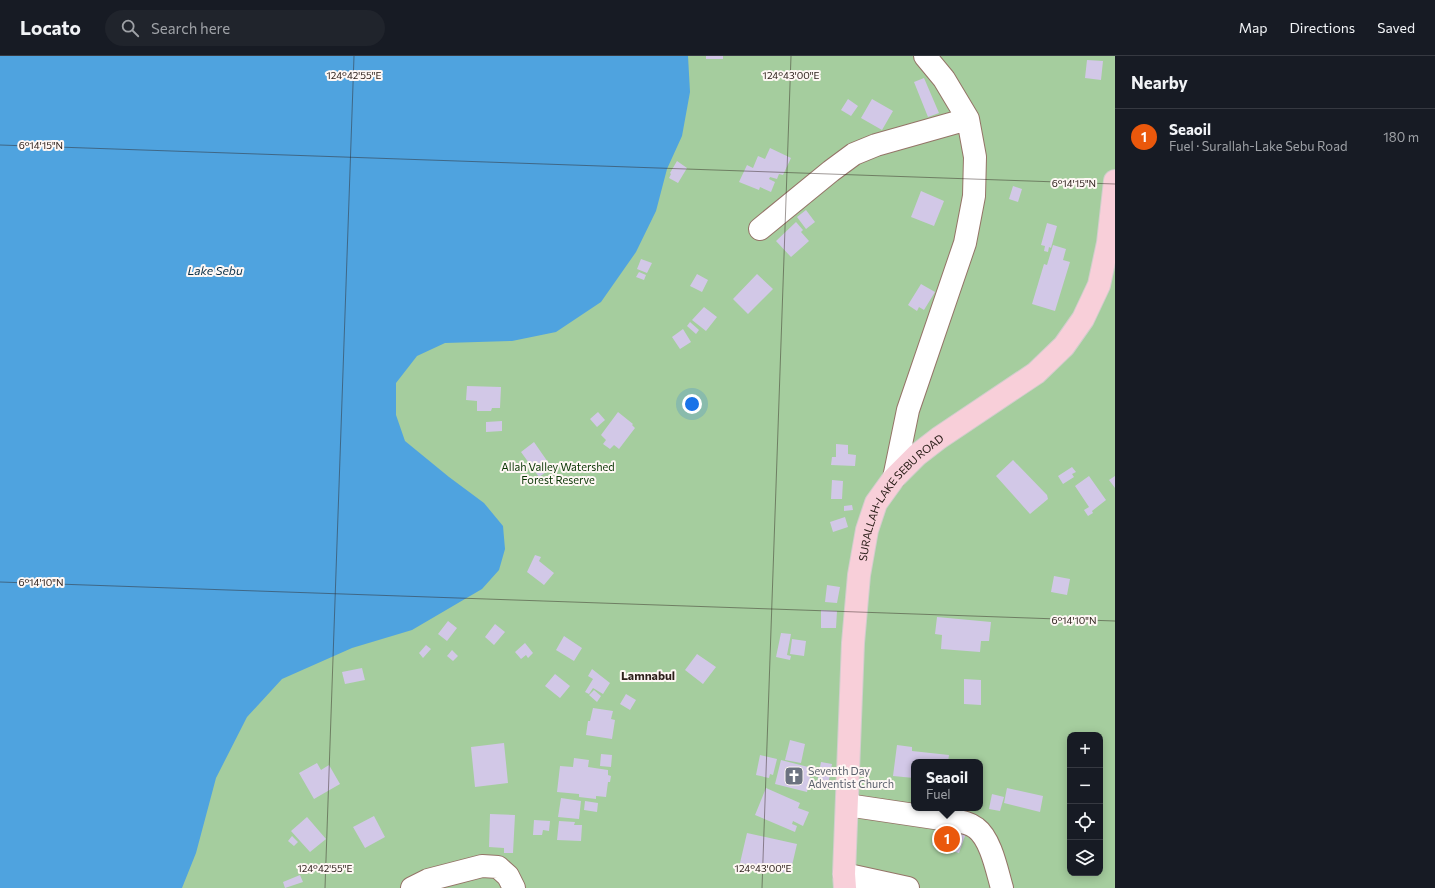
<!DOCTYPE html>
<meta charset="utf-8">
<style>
body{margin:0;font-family:Commissioner,sans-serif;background:#20242c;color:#f1f3f6}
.controls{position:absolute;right:12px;bottom:12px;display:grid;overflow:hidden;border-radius:8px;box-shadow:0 2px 10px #0003}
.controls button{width:36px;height:36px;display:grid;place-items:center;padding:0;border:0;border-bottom:1px solid #363941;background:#171b24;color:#f1f3f6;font:20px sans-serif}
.you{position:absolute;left:692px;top:348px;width:14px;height:14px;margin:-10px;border:3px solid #fff;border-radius:50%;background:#1a73e8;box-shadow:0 0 0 6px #1a73e833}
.badge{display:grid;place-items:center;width:26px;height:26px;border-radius:50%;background:#ea580c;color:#fff;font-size:13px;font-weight:700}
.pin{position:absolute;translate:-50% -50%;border:2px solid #fff;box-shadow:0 1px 4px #0006}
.popup{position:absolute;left:911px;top:703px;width:72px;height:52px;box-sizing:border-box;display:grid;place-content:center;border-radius:8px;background:#171b24;filter:drop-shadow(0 1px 3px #0005);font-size:13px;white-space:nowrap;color:#9ea1a6}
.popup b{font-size:15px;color:#f1f3f6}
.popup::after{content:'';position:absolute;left:50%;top:100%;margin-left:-8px;border:8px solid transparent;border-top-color:#171b24}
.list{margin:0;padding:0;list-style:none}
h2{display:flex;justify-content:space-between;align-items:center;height:52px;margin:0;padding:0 16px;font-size:17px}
h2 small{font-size:13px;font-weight:400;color:#9ea1a6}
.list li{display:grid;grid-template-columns:26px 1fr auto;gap:12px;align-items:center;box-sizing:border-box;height:56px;padding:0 16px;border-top:1px solid #363941}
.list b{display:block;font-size:15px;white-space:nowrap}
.list p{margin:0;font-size:13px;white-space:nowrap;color:#9ea1a6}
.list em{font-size:13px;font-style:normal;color:#9ea1a6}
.icon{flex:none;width:22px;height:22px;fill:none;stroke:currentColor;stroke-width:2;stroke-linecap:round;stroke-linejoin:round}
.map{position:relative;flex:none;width:1115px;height:832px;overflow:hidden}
header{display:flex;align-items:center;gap:24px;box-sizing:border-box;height:56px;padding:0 20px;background:#171b24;border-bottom:1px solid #363941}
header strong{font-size:19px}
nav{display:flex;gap:22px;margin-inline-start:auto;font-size:14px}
.search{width:280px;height:36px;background:#20242c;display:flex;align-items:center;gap:10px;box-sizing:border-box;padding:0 14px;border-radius:22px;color:#9ea1a6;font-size:15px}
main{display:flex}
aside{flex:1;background:#171b24}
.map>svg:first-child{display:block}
.green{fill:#a5cd9e;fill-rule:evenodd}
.water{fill:#4fa3df}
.building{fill:#d2c8e7}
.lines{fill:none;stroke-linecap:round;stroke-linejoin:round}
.minor-casing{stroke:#947467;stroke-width:24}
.major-casing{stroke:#d1cecd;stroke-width:24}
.minor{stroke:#fff;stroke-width:22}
.major{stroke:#f8cfd9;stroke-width:22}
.ticks{fill:none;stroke:#2d201b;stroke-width:1;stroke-opacity:0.45}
.labels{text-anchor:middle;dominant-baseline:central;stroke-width:4;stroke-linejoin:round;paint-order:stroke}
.park-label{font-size:11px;fill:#083402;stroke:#fef7f4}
.street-label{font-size:11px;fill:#2d201b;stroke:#fef7f4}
.worship-label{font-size:11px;fill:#5b616d;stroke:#fef7f4;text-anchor:start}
.water-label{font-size:12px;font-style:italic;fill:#072d45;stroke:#fef7f4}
.neighbourhood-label{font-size:12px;font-weight:bold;fill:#2d201b;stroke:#fef7f4}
.ticks-label{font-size:10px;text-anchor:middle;fill:#2d201b;stroke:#fef7f4;stroke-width:4;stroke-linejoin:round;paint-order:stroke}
</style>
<header>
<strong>Locato</strong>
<div class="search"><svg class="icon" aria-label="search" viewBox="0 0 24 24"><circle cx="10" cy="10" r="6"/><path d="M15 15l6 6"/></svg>Search here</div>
<nav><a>Map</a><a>Directions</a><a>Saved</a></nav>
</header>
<main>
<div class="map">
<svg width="1115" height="832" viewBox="0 0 1115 832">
<rect width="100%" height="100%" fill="#fce6dd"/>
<path class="green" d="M 0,0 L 1115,0 L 1115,832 L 0,832 ZM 1070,679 L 1100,679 L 1100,817 L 1070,817 ZM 914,706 L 980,706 L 980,752 L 914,752 Z"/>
<path class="water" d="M 0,0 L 688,0 L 690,36 L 682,80 L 667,113 L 656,155 L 636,196 L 601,246 L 556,276 L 512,285 L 445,287 L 417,300 L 396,327 L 396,359 L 405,385 L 449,421 L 484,447 L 503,470 L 505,493 L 499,514 L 482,533 L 412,574 L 352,592 L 282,623 L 247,661 L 216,722 L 196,797 L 182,832 L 0,832 Z"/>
<path class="building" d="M 706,0 L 723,0 L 723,3 L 706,3 Z
M 1087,4 L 1103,5 L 1101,24 L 1085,22 Z
M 924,22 L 939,57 L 928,61 L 914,26 Z
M 848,43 L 858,50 L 851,60 L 841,54 Z
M 872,43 L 893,55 L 882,74 L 861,62 Z
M 770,92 L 791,102 L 783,119 L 779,118 L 777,123 L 770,121 L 769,123 L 775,126 L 771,136 L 760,131 L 759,134 L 739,126 L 747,109 L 753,112 L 758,100 L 765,103 Z
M 677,105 L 687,112 L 678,127 L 669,122 L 671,118 L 670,117 Z
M 1013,130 L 1022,133 L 1018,146 L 1009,143 Z
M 921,135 L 944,145 L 934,170 L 911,161 Z
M 806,154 L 815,166 L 806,173 L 797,161 Z
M 796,166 L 803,174 L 801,176 L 809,185 L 791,201 L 776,185 Z
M 1047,167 L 1057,170 L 1051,192 L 1049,191 L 1048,196 L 1044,195 L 1045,190 L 1041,189 Z
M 1053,189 L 1066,193 L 1063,204 L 1070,206 L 1055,255 L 1032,248 L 1044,208 L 1047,209 Z
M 641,203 L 652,207 L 647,217 L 637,213 Z
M 639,216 L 646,219 L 644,224 L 636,221 Z
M 697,218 L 708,224 L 702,236 L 690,230 Z
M 757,218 L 773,233 L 748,258 L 733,243 Z
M 921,228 L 935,236 L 924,254 L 919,251 L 917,255 L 908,249 Z
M 704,251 L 717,261 L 706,275 L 692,264 Z
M 690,266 L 699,274 L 696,278 L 687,270 Z
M 683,273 L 691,286 L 680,293 L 672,281 Z
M 467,330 L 501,331 L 500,352 L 492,352 L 491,355 L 477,355 L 477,345 L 466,344 Z
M 598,356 L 605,364 L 597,371 L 590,363 Z
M 618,356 L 633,368 L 632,369 L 635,372 L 619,393 L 614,389 L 610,393 L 603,388 L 606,384 L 601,379 Z
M 502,365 L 502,375 L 486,376 L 486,366 Z
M 534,386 L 552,412 L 539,421 L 521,396 Z
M 836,388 L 848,389 L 848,398 L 856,399 L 855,410 L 831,409 L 832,401 L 836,401 Z
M 1013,404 L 1047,439 L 1048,443 L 1030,458 L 996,420 Z
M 1072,411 L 1076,416 L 1072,418 L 1074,421 L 1063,428 L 1058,420 Z
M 1089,420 L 1106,444 L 1092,455 L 1093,457 L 1088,460 L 1084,454 L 1089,451 L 1075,430 Z
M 1115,420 L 1115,432 L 1109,424 Z
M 832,424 L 843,425 L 842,443 L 831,443 Z
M 852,449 L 853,454 L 844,455 L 844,450 Z
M 845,461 L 848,471 L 833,476 L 830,466 Z
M 535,499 L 541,501 L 539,505 L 554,517 L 544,529 L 527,516 Z
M 1054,520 L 1070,523 L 1067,539 L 1051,536 Z
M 827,529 L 840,531 L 837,547 L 825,546 Z
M 821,554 L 837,555 L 836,572 L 821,572 Z
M 937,561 L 991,566 L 989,585 L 981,585 L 980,596 L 941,593 L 942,579 L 935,578 Z
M 448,565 L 457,572 L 447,585 L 438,578 Z
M 495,568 L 505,576 L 494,589 L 485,581 Z
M 781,577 L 791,578 L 787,599 L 791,600 L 790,604 L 776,601 Z
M 564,580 L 582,592 L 574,605 L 556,594 Z
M 792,583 L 806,585 L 804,600 L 790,598 Z
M 525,587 L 533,597 L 528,602 L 526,599 L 521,603 L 515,596 Z
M 426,589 L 431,593 L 423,602 L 419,597 Z
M 452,594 L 458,600 L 453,605 L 447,600 Z
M 697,598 L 716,611 L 703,628 L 685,614 Z
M 362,612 L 365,624 L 345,628 L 342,616 Z
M 592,613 L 610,627 L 603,638 L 593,632 L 589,638 L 585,636 L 593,623 L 588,620 Z
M 555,618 L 570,630 L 560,642 L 545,630 Z
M 964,623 L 981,624 L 981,649 L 964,648 Z
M 594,634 L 601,640 L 597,646 L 589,639 Z
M 626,638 L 636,644 L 630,654 L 620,648 Z
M 593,652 L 613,655 L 611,663 L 615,664 L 612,683 L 586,679 L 588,665 L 590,665 Z
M 790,684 L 805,688 L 801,707 L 785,704 Z
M 504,687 L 508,727 L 475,731 L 471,691 Z
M 897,689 L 912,691 L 912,695 L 949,699 L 948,706 L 914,706 L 914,722 L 893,720 Z
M 601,698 L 612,699 L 611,711 L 600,710 Z
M 760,699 L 777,703 L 773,719 L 770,718 L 769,722 L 756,719 Z
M 574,702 L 589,704 L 588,711 L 608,714 L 608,719 L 611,720 L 610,726 L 608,726 L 606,741 L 596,740 L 596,743 L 579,741 L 579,738 L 557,736 L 560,710 L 573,711 Z
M 781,704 L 812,712 L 807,736 L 775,728 Z
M 821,706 L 832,708 L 827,734 L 816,732 Z
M 317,707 L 321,714 L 329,709 L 340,728 L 314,743 L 299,717 Z
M 766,732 L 800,747 L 798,752 L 809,756 L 803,770 L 793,765 L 792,768 L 797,770 L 795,776 L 755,759 Z
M 1007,732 L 1043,740 L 1040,756 L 1004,747 Z
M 992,738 L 1004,741 L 1000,755 L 989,753 Z
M 561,742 L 581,745 L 579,763 L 558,761 Z
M 585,745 L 598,747 L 597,756 L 584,754 Z
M 490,758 L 515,759 L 513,797 L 504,797 L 504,792 L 489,791 Z
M 374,760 L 385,781 L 365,792 L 353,771 Z
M 307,761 L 326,783 L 310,796 L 291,775 Z
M 534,764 L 550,765 L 549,775 L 543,774 L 542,779 L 533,779 Z
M 559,765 L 575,766 L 574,769 L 582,769 L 581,785 L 557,784 Z
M 939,768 L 966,777 L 959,797 L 932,789 Z
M 747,777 L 797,788 L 790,818 L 740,807 Z
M 292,780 L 298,786 L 294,790 L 288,785 Z
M 300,819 L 303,826 L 285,832 L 283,826 Z"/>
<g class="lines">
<defs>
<path id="minor" d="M 760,173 L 831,115 L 854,98 L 876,89 L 968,63
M 894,422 L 908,354 L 965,187 L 974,140 L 975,101 L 968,63 L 944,23 L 925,0
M 847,749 L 955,765 C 963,766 970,767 976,772 C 991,783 997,815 1002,832
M 844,818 L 908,832
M 412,832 L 428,824 L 482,810 L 498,811 L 508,820 L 514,832"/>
<g id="major">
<path id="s1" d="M 845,832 L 844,818 L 853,587 L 859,519 L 867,474 L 876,447 L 894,422 L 917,399 L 939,382 L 1036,317 L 1064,290 L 1083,263 L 1099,229 L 1108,187 L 1115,125"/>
</g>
</defs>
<use href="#minor" class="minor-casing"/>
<use href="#major" class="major-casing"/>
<use href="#minor" class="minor"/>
<use href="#major" class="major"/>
</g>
<path class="ticks" d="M 0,89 L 1115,128M 0,526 L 1115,565M 325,832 L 354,0M 762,832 L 791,0"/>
<defs>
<symbol id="church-square" viewBox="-11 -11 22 22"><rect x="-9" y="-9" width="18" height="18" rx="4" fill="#6b7280" stroke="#fef7f4"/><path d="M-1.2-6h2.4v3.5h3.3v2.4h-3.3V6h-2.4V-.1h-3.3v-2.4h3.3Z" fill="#fff"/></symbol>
</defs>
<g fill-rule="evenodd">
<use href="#church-square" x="783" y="709" width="22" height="22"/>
</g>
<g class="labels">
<g class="park-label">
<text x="558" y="410">Allah Valley Watershed<tspan x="558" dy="13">Forest Reserve</tspan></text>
</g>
<g class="street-label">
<text stroke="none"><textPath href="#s1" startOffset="405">SURALLAH-LAKE SEBU ROAD</textPath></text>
</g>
<g class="worship-label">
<text x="808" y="714">Seventh Day<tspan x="808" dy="13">Adventist Church</tspan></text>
</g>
<g class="water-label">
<text x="215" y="214">Lake Sebu</text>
</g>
<g class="neighbourhood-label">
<text x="648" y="619">Lamnabul</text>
</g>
</g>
<g class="ticks-label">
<text x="354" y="23">124°42'55"E</text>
<text x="791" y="23">124°43'00"E</text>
<text x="41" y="93">6°14'15"N</text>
<text x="1074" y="131">6°14'15"N</text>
<text x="41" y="530">6°14'10"N</text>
<text x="1074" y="568">6°14'10"N</text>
<text x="325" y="816">124°42'55"E</text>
<text x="763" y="816">124°43'00"E</text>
</g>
</svg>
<div class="controls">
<button>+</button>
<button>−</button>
<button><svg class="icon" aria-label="locate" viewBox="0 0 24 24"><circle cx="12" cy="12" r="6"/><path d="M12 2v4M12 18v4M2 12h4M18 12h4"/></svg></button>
<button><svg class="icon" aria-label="layers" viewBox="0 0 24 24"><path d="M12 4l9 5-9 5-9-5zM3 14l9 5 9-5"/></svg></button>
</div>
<div class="you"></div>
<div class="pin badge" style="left:947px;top:783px">1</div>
<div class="popup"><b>Seaoil</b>Fuel</div>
</div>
<aside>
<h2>Nearby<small></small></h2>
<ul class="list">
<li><span class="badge">1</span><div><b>Seaoil</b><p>Fuel · Surallah-Lake Sebu Road</p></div><em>180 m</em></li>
</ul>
</aside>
</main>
